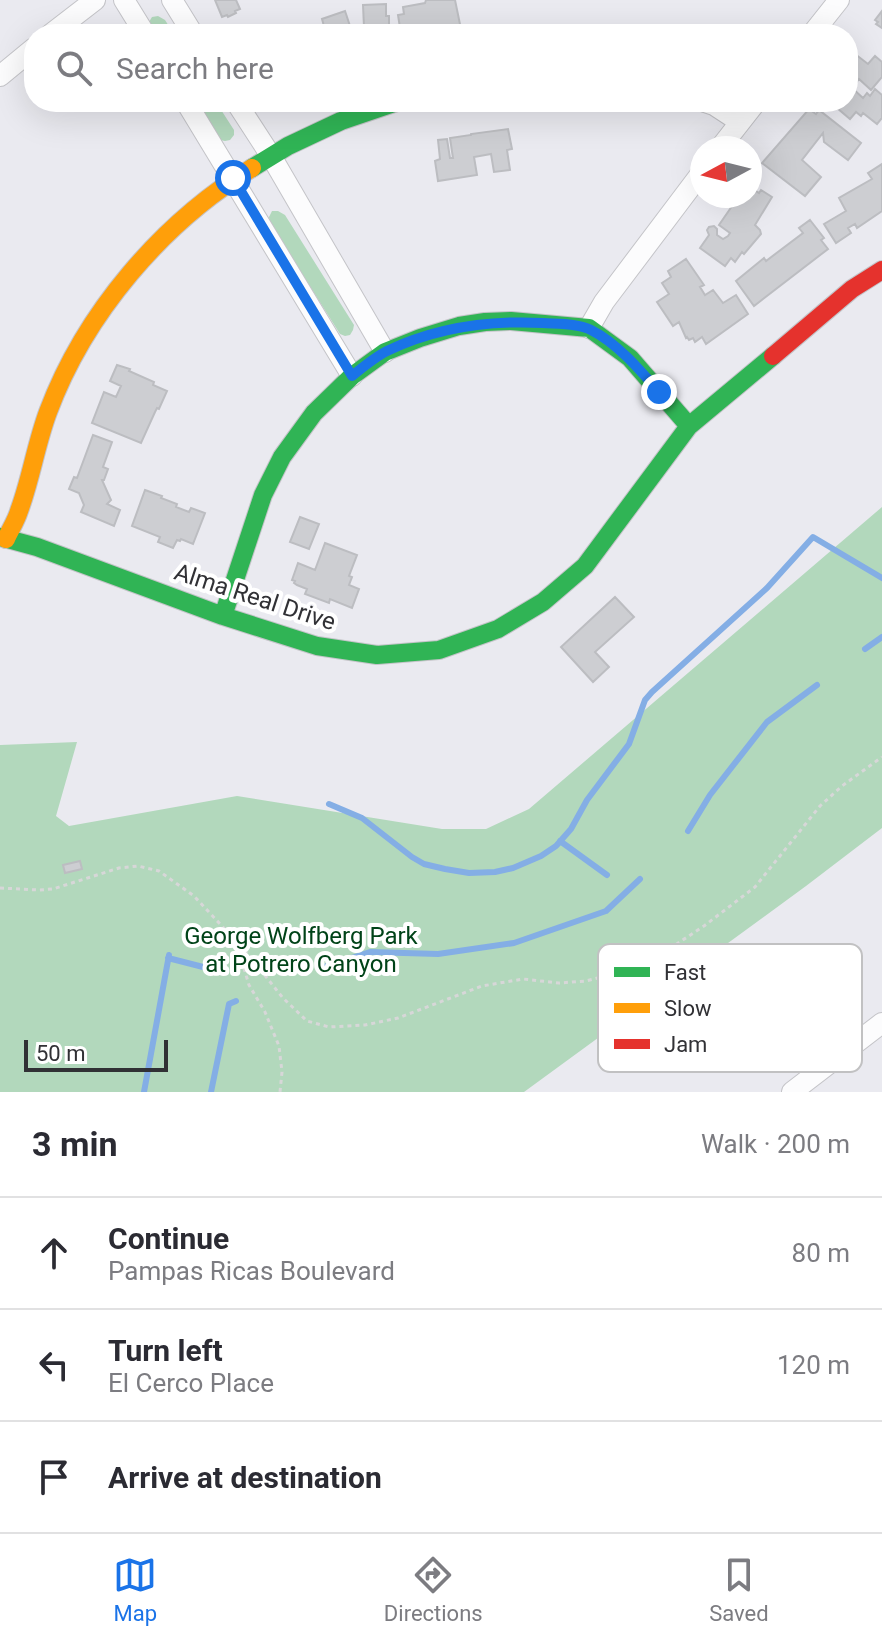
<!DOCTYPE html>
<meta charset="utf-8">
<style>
body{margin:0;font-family:Roboto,sans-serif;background:#f2f2f3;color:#2b2b33}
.compass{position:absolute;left:690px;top:136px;width:72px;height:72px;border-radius:50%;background:#fff;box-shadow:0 8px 32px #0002;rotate:263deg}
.scale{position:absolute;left:24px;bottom:20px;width:144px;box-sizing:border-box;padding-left:8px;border:4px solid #313135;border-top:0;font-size:22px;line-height:28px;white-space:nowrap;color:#313135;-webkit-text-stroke:6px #fff;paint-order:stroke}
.stop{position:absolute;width:24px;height:24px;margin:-18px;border:6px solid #1a73e8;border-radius:50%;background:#fff}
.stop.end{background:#1a73e8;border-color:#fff;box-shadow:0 2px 8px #0008}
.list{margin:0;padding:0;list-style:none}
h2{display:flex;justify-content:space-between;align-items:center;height:104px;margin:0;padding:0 32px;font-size:34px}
h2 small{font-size:26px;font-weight:400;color:#7c7c81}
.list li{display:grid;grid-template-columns:52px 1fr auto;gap:24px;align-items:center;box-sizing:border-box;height:112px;padding:0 32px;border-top:2px solid #e1e1e2}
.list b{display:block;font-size:30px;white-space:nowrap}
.list p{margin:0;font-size:26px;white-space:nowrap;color:#7c7c81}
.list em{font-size:26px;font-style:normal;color:#7c7c81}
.icon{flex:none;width:44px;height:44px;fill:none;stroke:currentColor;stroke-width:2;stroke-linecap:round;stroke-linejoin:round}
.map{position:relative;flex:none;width:882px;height:1092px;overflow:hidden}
.search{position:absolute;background:#fff;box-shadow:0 8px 32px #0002;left:24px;right:24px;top:24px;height:88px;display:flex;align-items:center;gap:20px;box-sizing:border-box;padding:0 28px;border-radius:32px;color:#7c7c81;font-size:30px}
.sheet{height:440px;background:#fff}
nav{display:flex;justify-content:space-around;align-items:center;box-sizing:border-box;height:112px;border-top:2px solid #e1e1e2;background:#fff;font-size:22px;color:#7c7c81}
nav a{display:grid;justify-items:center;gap:4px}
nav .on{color:#1a73e8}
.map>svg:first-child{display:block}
.green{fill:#b2d8bc}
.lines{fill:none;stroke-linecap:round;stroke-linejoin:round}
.stream{stroke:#84aee5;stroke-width:6}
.building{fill:#cdced2;stroke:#bcbdc1;stroke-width:2}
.street-casing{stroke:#c4c4c8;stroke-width:22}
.fast-casing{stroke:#c4c4c8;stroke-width:20}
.slow-casing{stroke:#c4c4c8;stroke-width:20}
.jam-casing{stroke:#c4c4c8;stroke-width:20}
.path{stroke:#d7d7d8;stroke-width:3;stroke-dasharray:4 4;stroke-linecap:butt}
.street{stroke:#fcfcfd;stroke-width:20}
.fast{stroke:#30b455;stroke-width:18}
.slow{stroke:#ff9f0a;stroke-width:18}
.jam{stroke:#e5322d;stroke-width:18}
.route{stroke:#1a73e8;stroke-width:10}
.labels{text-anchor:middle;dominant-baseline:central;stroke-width:8;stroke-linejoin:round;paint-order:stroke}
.street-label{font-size:24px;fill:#313135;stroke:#fff}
.park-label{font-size:24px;fill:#004318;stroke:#fff}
.key{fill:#fff;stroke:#c1c1c2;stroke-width:2}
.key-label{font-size:22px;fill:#313135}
</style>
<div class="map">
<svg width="882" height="1092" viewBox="0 0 882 1092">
<rect width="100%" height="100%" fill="#eaeaf0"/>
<path class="green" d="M 158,16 L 165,20 L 174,34 L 153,34 L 149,22 L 152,17 Z
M 196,102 L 216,102 L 234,130 L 234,135 L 230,140 L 225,141 L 220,140 Z
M 272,211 L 278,211 L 285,215 L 354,325 L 353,330 L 350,335 L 345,336 L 340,334 L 270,223 L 269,217 Z
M 882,507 L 882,828 L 806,886 L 524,1092 L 0,1092 L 0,745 L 77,742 L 56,816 L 69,826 L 237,796 L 442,829 L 486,829 L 529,809 Z"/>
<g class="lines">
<path class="stream" d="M 865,649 L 882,637
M 329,804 L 362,818 L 412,857 L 424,864 L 445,869 L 469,873 L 495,872 L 513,868 L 541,856 L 556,846 L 571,829 L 587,800 L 629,744 L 645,700 L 652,692 L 767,588 L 813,537 L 882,578
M 688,831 L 710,795 L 767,722 L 817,685
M 560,841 L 607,875
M 168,958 L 207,968
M 324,967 L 370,952 L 438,954 L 514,943 L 606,911 L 640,879
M 144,1092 L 169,955
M 211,1092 L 229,1004 L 236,1001"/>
</g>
<path class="building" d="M 215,0 L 236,0 L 240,9 L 235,11 L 236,13 L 228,17 L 227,15 L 222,17 Z
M 426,0 L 455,0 L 462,34 L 401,34 L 398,15 L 404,14 L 403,7 L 425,3 Z
M 386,4 L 386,16 L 389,16 L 389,26 L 393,34 L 326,34 L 322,19 L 345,11 L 352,32 L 364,27 L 363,5 Z
M 882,11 L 882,28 L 876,24 L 878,22 L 875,20 Z
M 855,54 L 868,64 L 875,56 L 882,62 L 882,77 L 871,90 L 859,79 L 852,88 L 863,98 L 867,93 L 870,96 L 875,89 L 882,95 L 882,118 L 877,124 L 863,113 L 861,116 L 856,112 L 850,119 L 830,102 L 848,102 L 848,62 Z
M 809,109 L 816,114 L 819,110 L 861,143 L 848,160 L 824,142 L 823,133 L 802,160 L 821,177 L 805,196 L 762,163 Z
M 508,129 L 512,149 L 507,150 L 510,170 L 494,172 L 491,154 L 474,157 L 477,175 L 438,181 L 435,161 L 440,159 L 438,140 L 447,139 L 450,158 L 453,158 L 450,138 L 471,135 L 471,134 Z
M 882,164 L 882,211 L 857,228 L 855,224 L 848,228 L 851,233 L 836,243 L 824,224 L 846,211 L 839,198 L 872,179 L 868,173 Z
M 750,187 L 759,193 L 761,190 L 772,197 L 755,225 L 760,230 L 761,234 L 744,254 L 742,252 L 735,262 L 731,258 L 725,266 L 700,248 L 709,235 L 707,230 L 709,227 L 714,226 L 717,229 L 717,235 L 723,239 L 728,236 L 730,233 L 719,225 L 739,196 L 750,196 Z
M 810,220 L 824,238 L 821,240 L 828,249 L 754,306 L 736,281 L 764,258 L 766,261 L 803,233 L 799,228 Z
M 686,259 L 704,285 L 700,287 L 705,295 L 713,290 L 723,303 L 736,295 L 748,314 L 706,344 L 702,337 L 695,342 L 693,338 L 689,340 L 687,337 L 686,338 L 679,322 L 673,326 L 657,302 L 669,294 L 662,283 L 671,277 L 668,271 Z
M 117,365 L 130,369 L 129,371 L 154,382 L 153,385 L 167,391 L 159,409 L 157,408 L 155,412 L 141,443 L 92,423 L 104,392 L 116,397 L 121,386 L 110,381 Z
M 93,435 L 112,442 L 103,467 L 108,469 L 104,480 L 102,480 L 111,500 L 107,504 L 120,510 L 114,526 L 81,512 L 84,505 L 79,493 L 69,489 L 74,477 L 77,478 Z
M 145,490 L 162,496 L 161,498 L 177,504 L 176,507 L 189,512 L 191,508 L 205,513 L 193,544 L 181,539 L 180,541 L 177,540 L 173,548 L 158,542 L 160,537 L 132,526 Z
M 300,517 L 319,524 L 309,549 L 290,542 Z
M 325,543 L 357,555 L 349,576 L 352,577 L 349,585 L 359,589 L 352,608 L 330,599 L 329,603 L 305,594 L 307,589 L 297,585 L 294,583 L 295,581 L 292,580 L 298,563 L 315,570 Z
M 615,597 L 634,617 L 595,652 L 609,667 L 593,682 L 561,647 Z
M 80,861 L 82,869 L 65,873 L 63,865 Z"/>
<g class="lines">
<defs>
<path id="street" d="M 124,0 L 145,34
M 172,0 L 193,34
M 51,34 L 95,0
M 812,34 L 839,0
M 0,76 L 34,48
M 186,102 L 352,376
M 236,102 L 271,156 L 385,352
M 705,102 L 714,105 L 740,122
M 720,148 L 756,102
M 589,328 L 604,302 L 702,172
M 792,1092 L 882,1023"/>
<path id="fast" d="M 252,168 L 288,146 L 341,121 L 397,102
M 0,537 L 37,547 L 223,616 L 317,646 L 377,655 L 439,650 L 498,629 L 543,602 L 585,566 L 689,426 L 773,356
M 223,616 L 263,495 L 282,457 L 314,413 L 352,376 L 385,352 L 420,338 L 459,326 L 485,322 L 511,321 L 589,328 L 630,358 L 689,426"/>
<path id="slow" d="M 6,539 C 10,530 16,521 19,511 C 31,479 36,444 48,412 C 85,313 162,223 252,168"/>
<path id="jam" d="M 773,356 L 852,289 L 882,270"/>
</defs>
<use href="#street" class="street-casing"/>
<use href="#fast" class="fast-casing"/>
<use href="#slow" class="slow-casing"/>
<use href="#jam" class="jam-casing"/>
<path class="path" d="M 0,888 L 39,890 L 53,889 L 119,868 L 138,866 L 159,871 L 194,896 L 247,953 L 283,998 L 307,1021 L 329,1027 L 365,1025 L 398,1018 L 482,986 L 523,979 L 559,983 L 586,981 L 628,970 L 660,955 L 704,926 L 755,887 L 820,806 L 842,786 L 882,757
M 237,945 L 249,985 L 265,1012 L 279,1046 L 282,1072 L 280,1092"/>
<use href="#street" class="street"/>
<use href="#fast" class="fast"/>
<use href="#slow" class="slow"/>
<use href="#jam" class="jam"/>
</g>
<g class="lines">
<path class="route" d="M 233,178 L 352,376 C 363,367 375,357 387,351 C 437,327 488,320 543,323 C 557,324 578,323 591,330 C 617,343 640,370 659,392"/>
</g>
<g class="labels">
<g class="street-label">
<text transform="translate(255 597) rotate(18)">Alma Real Drive</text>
</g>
<g class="park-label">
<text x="301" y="936">George Wolfberg Park<tspan x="301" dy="28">at Potrero Canyon</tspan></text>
</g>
</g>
<rect x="598" y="944" width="264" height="128" rx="12" class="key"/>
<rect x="614" y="967" width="36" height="10" fill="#30b455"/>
<rect x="614" y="1003" width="36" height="10" fill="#ff9f0a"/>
<rect x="614" y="1039" width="36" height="10" fill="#e5322d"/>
<g class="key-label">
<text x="664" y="980">Fast</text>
<text x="664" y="1016">Slow</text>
<text x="664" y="1052">Jam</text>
</g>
</svg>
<svg class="compass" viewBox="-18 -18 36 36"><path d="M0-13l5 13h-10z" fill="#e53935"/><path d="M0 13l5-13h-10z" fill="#7c7c81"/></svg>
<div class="scale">50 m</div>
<div class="stop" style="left:233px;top:178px"></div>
<div class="stop end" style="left:659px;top:392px"></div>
<div class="search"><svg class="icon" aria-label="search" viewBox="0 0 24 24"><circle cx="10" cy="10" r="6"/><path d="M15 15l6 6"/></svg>Search here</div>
</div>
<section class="sheet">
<h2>3 min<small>Walk · 200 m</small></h2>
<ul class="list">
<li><svg class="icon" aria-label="ahead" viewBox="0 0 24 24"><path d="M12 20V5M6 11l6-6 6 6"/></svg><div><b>Continue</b><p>Pampas Ricas Boulevard</p></div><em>80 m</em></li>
<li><svg class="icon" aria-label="left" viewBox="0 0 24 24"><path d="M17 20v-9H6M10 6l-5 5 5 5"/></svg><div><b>Turn left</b><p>El Cerco Place</p></div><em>120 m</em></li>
<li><svg class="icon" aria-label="arrive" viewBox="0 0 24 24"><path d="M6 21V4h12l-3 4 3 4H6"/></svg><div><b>Arrive at destination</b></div></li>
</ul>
</section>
<nav>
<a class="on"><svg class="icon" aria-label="map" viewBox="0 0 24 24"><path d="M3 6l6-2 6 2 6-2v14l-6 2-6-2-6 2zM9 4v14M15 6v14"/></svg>Map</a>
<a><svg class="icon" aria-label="directions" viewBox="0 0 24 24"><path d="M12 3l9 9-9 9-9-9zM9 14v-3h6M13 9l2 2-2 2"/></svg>Directions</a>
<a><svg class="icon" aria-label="saved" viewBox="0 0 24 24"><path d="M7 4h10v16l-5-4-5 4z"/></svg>Saved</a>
</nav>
